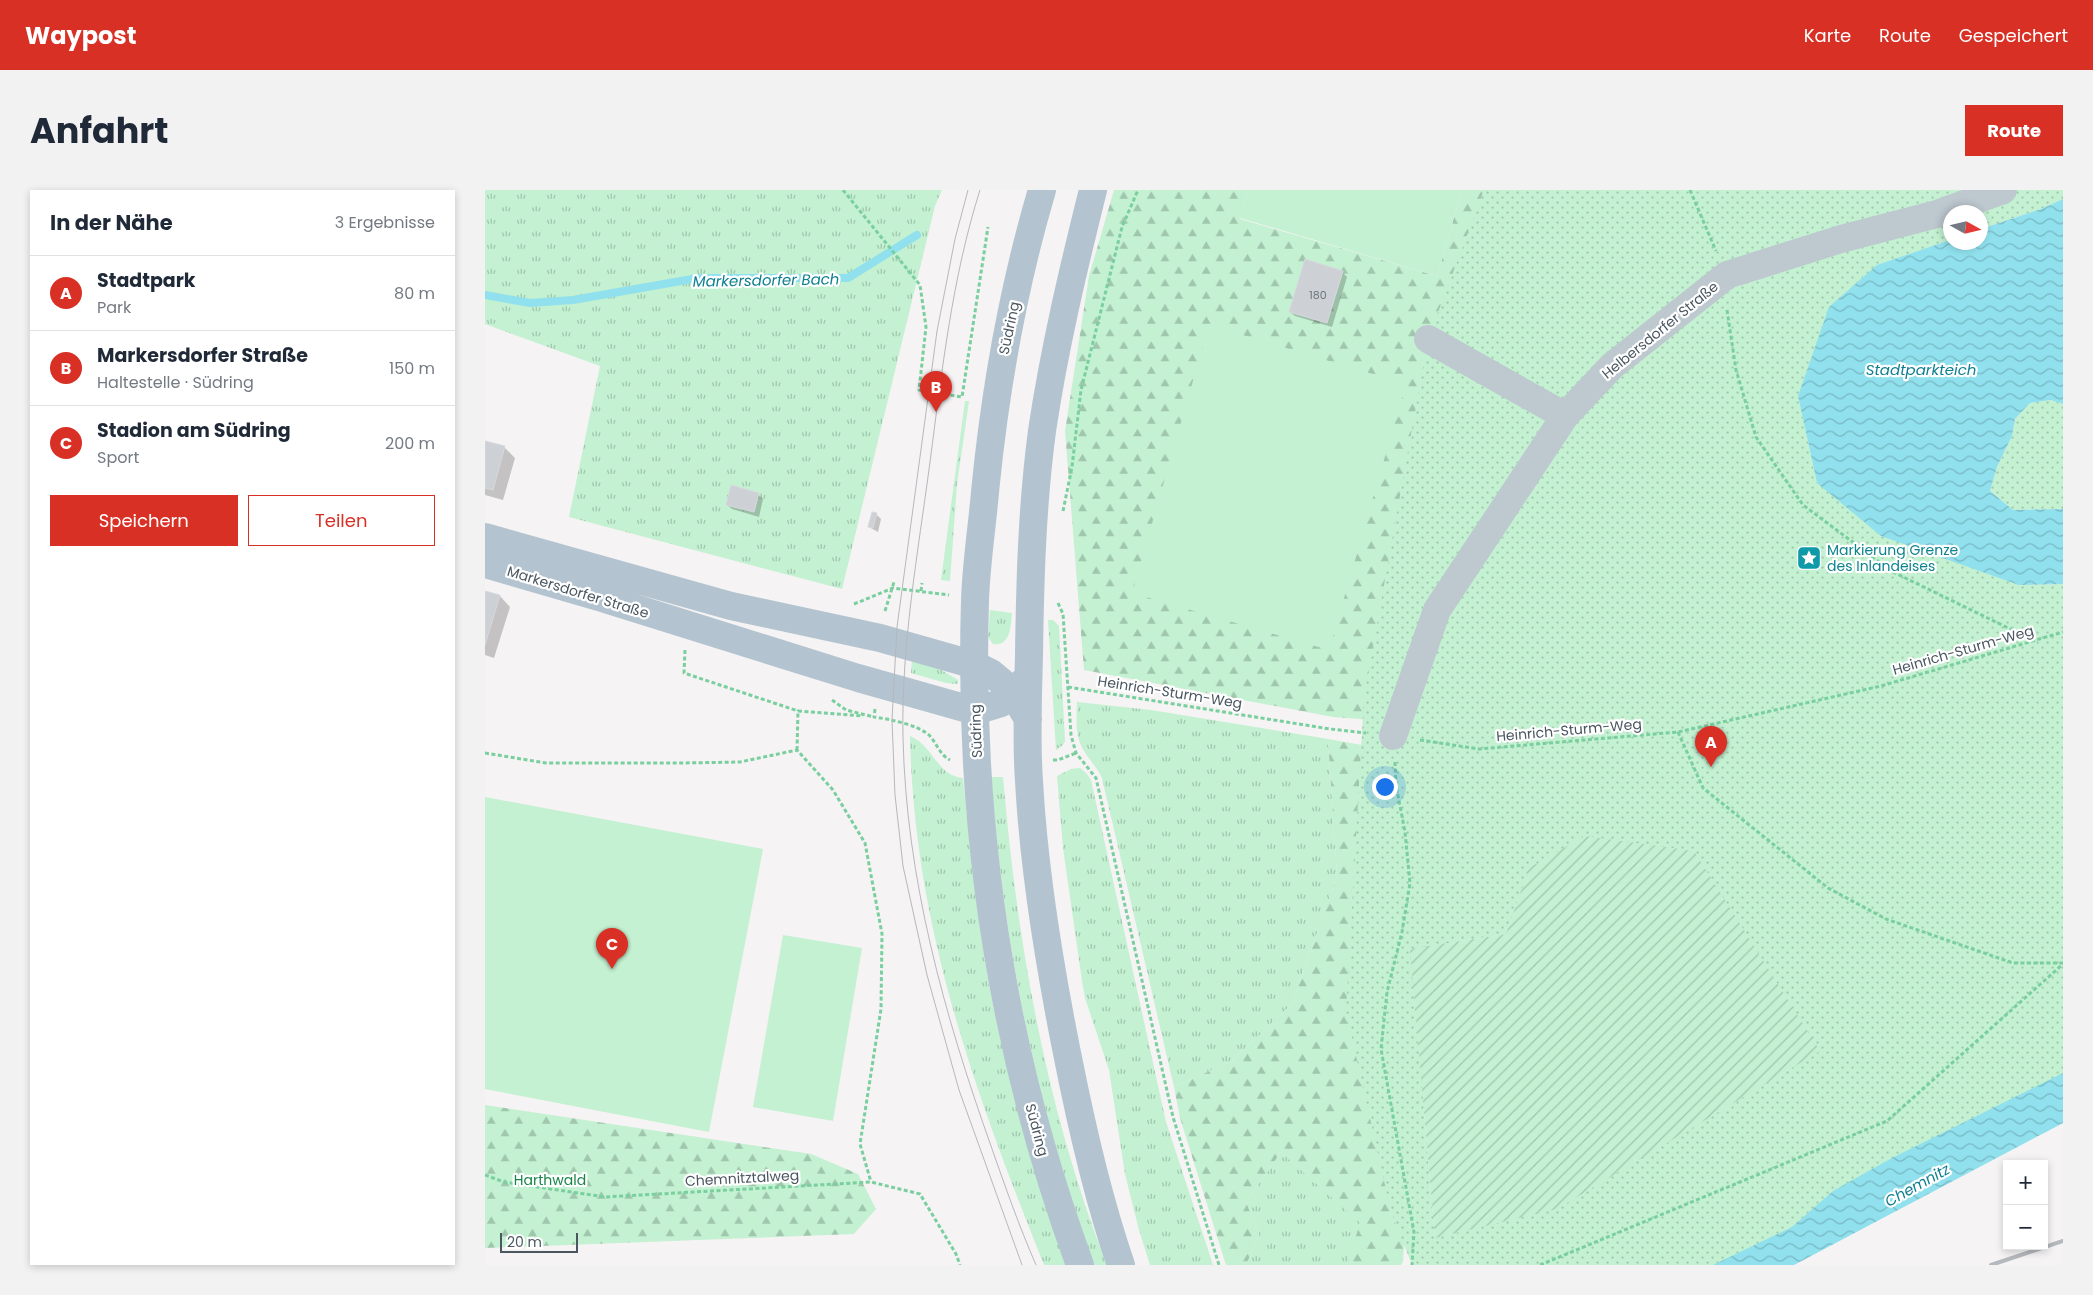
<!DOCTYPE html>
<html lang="de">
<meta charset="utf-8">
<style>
body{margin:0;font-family:Poppins,sans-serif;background:#f2f2f3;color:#1f2937}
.controls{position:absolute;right:15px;bottom:15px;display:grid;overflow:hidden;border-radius:0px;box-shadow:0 2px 8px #0003}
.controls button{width:45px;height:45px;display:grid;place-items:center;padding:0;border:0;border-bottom:1px solid #e0e1e3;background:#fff;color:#1f2937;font:25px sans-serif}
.compass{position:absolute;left:1458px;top:15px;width:45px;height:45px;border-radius:50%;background:#fff;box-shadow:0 2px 8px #0003;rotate:98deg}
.scale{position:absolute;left:15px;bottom:12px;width:78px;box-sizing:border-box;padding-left:5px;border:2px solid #4a5760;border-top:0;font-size:14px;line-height:18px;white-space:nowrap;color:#4a5760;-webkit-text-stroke:4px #fff;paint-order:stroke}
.you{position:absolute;left:899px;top:596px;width:18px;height:18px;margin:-12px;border:4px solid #fff;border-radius:50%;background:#1a73e8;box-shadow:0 0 0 8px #1a73e833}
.badge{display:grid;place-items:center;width:32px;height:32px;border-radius:50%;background:#d93025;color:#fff;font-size:16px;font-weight:700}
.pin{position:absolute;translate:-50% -41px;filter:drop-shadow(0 1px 2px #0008)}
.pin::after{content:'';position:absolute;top:26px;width:18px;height:15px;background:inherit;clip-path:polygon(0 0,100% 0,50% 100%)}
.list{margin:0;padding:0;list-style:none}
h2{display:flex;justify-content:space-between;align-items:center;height:65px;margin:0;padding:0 20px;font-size:21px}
h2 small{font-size:16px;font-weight:400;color:#747a83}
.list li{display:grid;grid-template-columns:32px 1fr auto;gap:15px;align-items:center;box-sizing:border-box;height:75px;padding:0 20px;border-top:1px solid #e0e1e3}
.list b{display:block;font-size:19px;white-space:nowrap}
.list p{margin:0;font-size:16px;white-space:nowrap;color:#747a83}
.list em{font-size:16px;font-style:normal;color:#747a83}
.actions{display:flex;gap:10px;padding:15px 20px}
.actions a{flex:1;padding:11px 0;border:1px solid #d93025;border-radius:0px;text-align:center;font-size:18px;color:#d93025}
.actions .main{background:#d93025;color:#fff}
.map{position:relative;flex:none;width:1578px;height:1075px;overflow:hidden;border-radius:0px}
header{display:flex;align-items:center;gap:30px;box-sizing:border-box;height:70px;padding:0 25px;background:#d93025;color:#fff}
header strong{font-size:24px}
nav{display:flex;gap:28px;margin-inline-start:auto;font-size:18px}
.intro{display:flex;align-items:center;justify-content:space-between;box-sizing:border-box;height:120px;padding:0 30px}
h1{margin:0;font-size:35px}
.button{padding:12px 22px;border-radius:0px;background:#d93025;color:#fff;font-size:18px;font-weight:700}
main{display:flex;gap:30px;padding:0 30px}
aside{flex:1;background:#fff;border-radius:0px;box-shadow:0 2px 8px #0003}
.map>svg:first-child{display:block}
.grass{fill:url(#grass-tufts)}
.forest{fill:url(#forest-firs)}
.park{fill:url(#park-dots);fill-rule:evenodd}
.garden{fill:url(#garden-furrows)}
.pitch{fill:#c3f1d1}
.water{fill:url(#water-waves)}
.shadow{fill:#0003}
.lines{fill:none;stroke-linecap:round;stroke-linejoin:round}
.stream{stroke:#90e0ed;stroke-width:8}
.building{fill:#cdd0d5;stroke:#d7d9de}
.path{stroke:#7acf9f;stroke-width:3;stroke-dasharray:4 2.5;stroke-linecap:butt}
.minor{stroke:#bec8cf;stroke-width:28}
.major{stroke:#b3c4d0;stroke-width:28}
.tram{stroke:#b5b8bd;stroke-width:1}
.rail{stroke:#b5b8bd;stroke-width:4}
.labels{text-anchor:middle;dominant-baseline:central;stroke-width:4.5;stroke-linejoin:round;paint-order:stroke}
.number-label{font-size:11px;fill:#6b757d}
.street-label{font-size:14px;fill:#4a5760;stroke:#fff}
.culture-label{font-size:14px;fill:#0d838f;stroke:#fff;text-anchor:start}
.park-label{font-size:14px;fill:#188547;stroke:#fff}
.water-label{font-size:15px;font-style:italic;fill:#0d7f91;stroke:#fff}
</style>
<header>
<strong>Waypost</strong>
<nav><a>Karte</a><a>Route</a><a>Gespeichert</a></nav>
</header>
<div class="intro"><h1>Anfahrt</h1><a class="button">Route</a></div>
<main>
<aside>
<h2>In der Nähe<small>3 Ergebnisse</small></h2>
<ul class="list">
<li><span class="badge">A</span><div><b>Stadtpark</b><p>Park</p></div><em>80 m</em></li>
<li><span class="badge">B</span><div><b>Markersdorfer Straße</b><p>Haltestelle · Südring</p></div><em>150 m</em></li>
<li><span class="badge">C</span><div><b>Stadion am Südring</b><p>Sport</p></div><em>200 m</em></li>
</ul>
<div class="actions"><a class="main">Speichern</a><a>Teilen</a></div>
</aside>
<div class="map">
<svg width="1578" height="1075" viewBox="0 0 1578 1075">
<defs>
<pattern id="grass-tufts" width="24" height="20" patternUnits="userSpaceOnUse" patternTransform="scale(1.25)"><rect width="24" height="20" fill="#c3f1d1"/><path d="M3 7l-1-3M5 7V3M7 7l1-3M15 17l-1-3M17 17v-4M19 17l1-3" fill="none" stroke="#a0c6ad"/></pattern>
<pattern id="forest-firs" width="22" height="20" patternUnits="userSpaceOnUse" patternTransform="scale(1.25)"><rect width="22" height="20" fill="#c3f1d1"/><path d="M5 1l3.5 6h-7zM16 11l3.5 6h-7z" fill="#a0c6ad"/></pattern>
<pattern id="park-dots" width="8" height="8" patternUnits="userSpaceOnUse" patternTransform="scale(1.25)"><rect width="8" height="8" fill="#c3f1d1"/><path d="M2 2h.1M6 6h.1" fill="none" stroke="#a0c6ad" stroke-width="1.8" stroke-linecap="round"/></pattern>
<pattern id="garden-furrows" width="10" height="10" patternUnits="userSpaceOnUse" patternTransform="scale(1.25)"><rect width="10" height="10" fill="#c3f1d1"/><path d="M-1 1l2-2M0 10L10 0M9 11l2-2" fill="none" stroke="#a0c6ad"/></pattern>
<pattern id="water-waves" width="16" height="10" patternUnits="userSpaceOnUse" patternTransform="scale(1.25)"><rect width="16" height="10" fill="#90e0ed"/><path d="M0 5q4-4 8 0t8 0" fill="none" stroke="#78b8c3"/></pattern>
</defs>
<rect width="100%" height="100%" fill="#f5f3f3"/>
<path class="grass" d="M 0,0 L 457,0 L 450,16 L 357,399 L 84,327 L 115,176 L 0,134 Z
M 480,211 L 484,211 L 472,294 L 465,391 L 456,390 Z
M 505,420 L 527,423 C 526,436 525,457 508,454 L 503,447 Z
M 563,430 L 568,430 L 574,436 L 580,551 L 578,555 L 571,560 Z
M 427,470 L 453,478 L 473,490 L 473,494 L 461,493 L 426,483 Z
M 592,512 L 666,520 L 843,549 L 852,686 L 807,814 L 747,871 L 689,897 L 617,588 C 611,575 600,566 595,553 C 590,541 592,525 592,512 Z
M 425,546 C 447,554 452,586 478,588 C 488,688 498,790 525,887 C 542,950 563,1012 583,1075 L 559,1075 C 489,900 429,736 425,546 Z
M 595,578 L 601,583 L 606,590 L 681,932 L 728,1075 L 665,1075 L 654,1040 L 640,984 L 624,880 L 600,808 L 597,791 L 578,658 L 572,586 L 586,579 Z
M 506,587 L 518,587 C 532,752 561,920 622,1075 L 609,1075 L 607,1071 C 592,1024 575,978 563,930 C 533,817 515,703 506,587 Z
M 796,962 L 876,1033 L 862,1075 L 761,1075 L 774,1045 L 761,1012 Z"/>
<path class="forest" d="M 629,0 L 763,0 L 755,29 L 952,86 L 977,0 L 1578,0 L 1578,9 L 1496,39 L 1496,22 L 1466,22 L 1465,50 L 1392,75 L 1313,206 L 1325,262 L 978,537 L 848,527 L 599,480 L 580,241 L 604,86 Z
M 843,549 L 994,576 L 920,1043 L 918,1071 L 916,1075 L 862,1075 L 875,1033 L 796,962 L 761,1012 L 774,1045 L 761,1075 L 741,1075 L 695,928 L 689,897 L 747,871 L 807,814 L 852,686 Z
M 0,915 L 326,964 L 373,984 L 391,1019 L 369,1044 L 0,1058 Z"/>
<path class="park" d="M 999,0 L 1578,0 L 1578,9 L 1556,19 L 1496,39 L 1496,22 L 1466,22 L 1465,50 L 1392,75 L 1344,117 L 1313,206 L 1332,293 L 1534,395 L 1578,394 L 1578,887 L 1252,1075 L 927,1075 L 906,1022 L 861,821 L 879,507 L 943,149 ZM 1021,744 L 950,1048 L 925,759 Z
M 1566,210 L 1578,214 L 1578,319 L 1528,320 L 1505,301 L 1512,277 L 1527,246 L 1530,229 L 1545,213 Z"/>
<path class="garden" d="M 1100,646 L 1209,661 L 1335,861 L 1072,1019 L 950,1048 L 925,759 L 1021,744 L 1044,678 Z"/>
<path class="pitch" d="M 763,0 L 977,0 L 952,86 L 755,28 Z
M 724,135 L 921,194 L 844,460 L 647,403 Z
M 0,607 L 278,659 L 224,942 L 0,899 Z
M 298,745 L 377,758 L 348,931 L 268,917 Z"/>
<path class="water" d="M 1578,9 L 1578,214 L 1566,210 L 1545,213 L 1530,229 L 1527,246 L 1512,277 L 1505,301 L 1528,320 L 1578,319 L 1578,394 L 1534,395 L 1396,346 L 1332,293 L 1313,206 L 1344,117 L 1392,75 L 1465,50 L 1466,52 L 1496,52 L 1496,39 L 1556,19 Z
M 1578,883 L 1578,933 L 1309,1075 L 1228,1075 L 1307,1037 L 1348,1001 L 1405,969 Z"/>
<path class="shadow" d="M 857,82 L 862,87 L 847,137 L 810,126 L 805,122 Z
M 0,252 L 19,257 L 30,268 L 18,310 L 0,305 Z
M 273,304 L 278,309 L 274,327 L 247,319 L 242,315 Z
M 391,324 L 396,329 L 393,342 L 384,337 Z
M 0,402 L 15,406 L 25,417 L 9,468 L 0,465 Z"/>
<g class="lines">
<path class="stream" d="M 0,105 L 45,113 L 88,110 L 213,88 L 363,88 L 432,45"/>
</g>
<path class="building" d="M 820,69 L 858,81 L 842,133 L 804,122 Z
M 0,251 L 20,256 L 8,300 L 0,298 Z
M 246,295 L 274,303 L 269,322 L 241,315 Z
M 387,322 L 392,323 L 388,338 L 383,337 Z
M 0,401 L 15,405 L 0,455 Z"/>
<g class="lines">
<path class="path" d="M 358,0 L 435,95 L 441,137 L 434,200 L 477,207 L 503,37
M 1205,0 L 1231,61
M 1242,120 L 1251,180 L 1271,247 L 1318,315 L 1408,382 L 1550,451
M 578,321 L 587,277 L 596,200 L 637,37 L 653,0
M 436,401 L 437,393
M 573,413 L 578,424 L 586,545 L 591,563 L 611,588 L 688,927 L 734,1075
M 369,414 L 408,398 L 464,405
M 400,421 L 409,392
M 200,460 L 199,483 L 313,521
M 583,497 L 845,539 L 881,543
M 347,510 L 361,520 L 389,527
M 390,519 L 389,527 C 404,529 434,535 445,546 C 452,554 455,565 465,570
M 1193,542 L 1218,598 L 1343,698 L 1401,729 L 1528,773 L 1578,773
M 935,550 L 994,559 L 1193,542 L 1396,496 L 1578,442
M 312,560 L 313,521 L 378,526
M 0,563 L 61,573 L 197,573 L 255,572 L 312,560 L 348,600 L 380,653 L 397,744 L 396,819 L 375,954 L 386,992
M 568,570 L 573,570 L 591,563
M 910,572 L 911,595 L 920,642 L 925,693 L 917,742 L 902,802 L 896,859 L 929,1042 L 927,1075
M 0,985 L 19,992 L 120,1007 L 386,992 L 435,1004 L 471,1064 L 475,1075
M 1055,1075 L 1402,931 L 1578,774"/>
<path class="minor" d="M 943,149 L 1080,226
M 908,546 L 952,420 L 1080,226 L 1127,176 L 1242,85 L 1356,49 L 1452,24 L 1518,0"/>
<path class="major" d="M 557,0 C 528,98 510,200 500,302 C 497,338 491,375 490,411 C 483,638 517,862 595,1075
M 608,0 C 588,80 569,160 557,241 C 547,316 545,391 544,465 C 543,507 541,550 544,591 C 549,683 564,773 582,863 C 596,934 612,1006 636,1075
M 0,347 L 246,416 L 395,448 L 490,475 L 506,483 L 518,493 L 528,504 L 543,529
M 0,374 L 114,407 L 373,488 L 490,521 L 516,513 L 528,504 L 539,491"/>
<path class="tram" d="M 483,0 L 470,49 L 452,141 L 412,437 L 407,530 L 410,605 L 418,676 L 442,785 L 474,900 L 537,1075
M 495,0 C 467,88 457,181 445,272 C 433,363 416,455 418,547 C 421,688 459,824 506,956 C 520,996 534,1036 551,1075"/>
<path class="rail" d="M 1506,1075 L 1578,1051"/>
</g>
<defs>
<symbol id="sight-square" viewBox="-11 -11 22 22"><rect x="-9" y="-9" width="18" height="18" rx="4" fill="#0f9aa8" stroke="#fff"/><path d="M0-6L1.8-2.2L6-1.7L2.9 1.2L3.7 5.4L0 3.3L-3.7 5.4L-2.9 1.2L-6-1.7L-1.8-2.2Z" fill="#fff"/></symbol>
</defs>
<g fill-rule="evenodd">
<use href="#sight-square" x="1310" y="354" width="28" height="28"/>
</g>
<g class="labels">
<g class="number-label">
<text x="833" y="105">180</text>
</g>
<g class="street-label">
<text transform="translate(524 138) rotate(-78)">Südring</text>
<text transform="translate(1175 140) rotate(-39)">Helbersdorfer Straße</text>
<text transform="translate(93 402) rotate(17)">Markersdorfer Straße</text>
<text transform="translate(1478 460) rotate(-16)">Heinrich-Sturm-Weg</text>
<text transform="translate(685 502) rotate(9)">Heinrich-Sturm-Weg</text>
<text transform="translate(1084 540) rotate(-5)">Heinrich-Sturm-Weg</text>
<text transform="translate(491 541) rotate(-92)">Südring</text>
<text transform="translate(552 940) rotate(75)">Südring</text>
<text transform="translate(257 988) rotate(-3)">Chemnitztalweg</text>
</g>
<g class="culture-label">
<text x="1342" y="360">Markierung Grenze<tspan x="1342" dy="16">des Inlandeises</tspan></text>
</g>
<g class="park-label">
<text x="65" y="990">Harthwald</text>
</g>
<g class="water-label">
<text transform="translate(281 90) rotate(-1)">Markersdorfer Bach</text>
<text x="1436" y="179">Stadtparkteich</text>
<text transform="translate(1432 995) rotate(-29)">Chemnitz</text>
</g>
</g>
</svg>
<div class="controls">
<button>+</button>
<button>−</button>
</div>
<svg class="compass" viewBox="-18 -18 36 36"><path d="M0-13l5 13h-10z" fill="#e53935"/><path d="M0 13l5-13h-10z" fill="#747a83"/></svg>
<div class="scale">20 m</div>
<div class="you"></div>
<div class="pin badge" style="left:1226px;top:577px">A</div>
<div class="pin badge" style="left:451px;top:222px">B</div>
<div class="pin badge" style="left:127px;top:779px">C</div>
</div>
</main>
